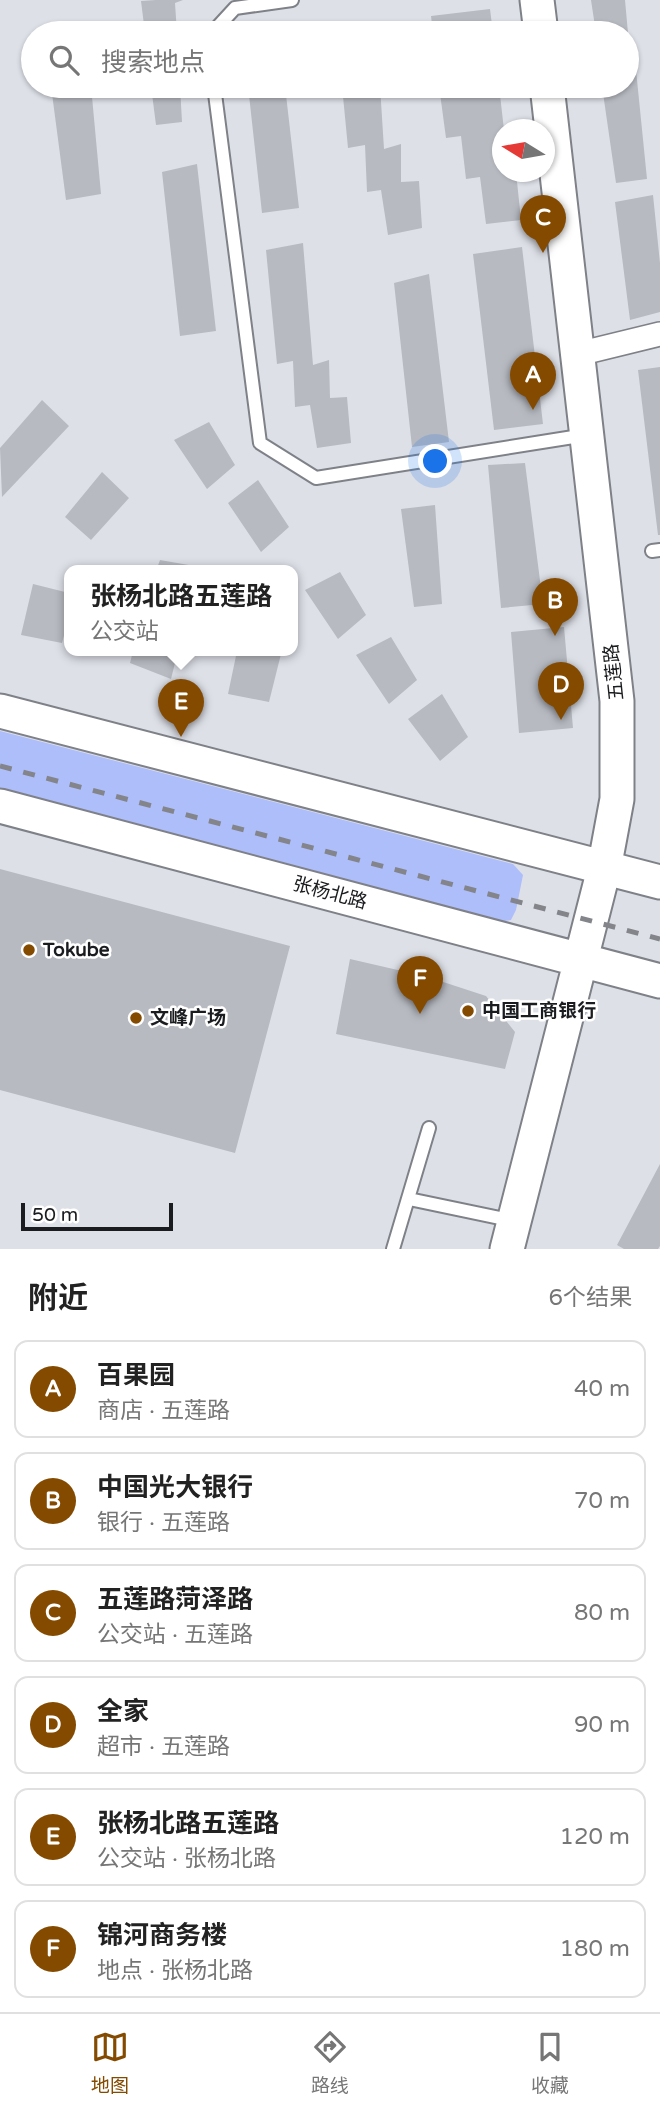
<!DOCTYPE html>
<html lang="zh">
<meta charset="utf-8">
<style>
body{margin:0;font-family:"Varela Round","Noto Sans SC",sans-serif;background:#f6f6f6;color:#222}
.compass{position:absolute;left:492px;top:119px;width:63px;height:63px;border-radius:50%;background:#fff;box-shadow:0 2px 5px #0004;rotate:281deg}
.scale{position:absolute;left:21px;bottom:18px;width:152px;box-sizing:border-box;padding-left:7px;border:4px solid #1b1c1f;border-top:0;font-size:19px;line-height:24px;white-space:nowrap;color:#1b1c1f;-webkit-text-stroke:5px #fff;paint-order:stroke}
.you{position:absolute;left:436px;top:462px;width:24px;height:24px;margin:-18px;border:5px solid #fff;border-radius:50%;background:#1a73e8;box-shadow:0 0 0 10px #1a73e833}
.badge{display:grid;place-items:center;width:46px;height:46px;border-radius:50%;background:#834a00;color:#fff;font-size:23px;font-weight:700}
.pin{position:absolute;translate:-50% -58px;filter:drop-shadow(0 2px 4px #0008)}
.pin::after{content:'';position:absolute;top:37px;width:24px;height:21px;background:inherit;clip-path:polygon(0 0,100% 0,50% 100%)}
.popup{position:absolute;left:64px;top:565px;width:234px;height:91px;box-sizing:border-box;display:grid;place-content:center;border-radius:14px;background:#fff;filter:drop-shadow(0 2px 5px #0005);font-size:23px;white-space:nowrap;color:#767676}
.popup b{font-size:26px;color:#222}
.popup::after{content:'';position:absolute;left:50%;top:100%;margin-left:-14px;border:14px solid transparent;border-top-color:#fff}
.list{margin:0;padding:0;list-style:none}
h2{display:flex;justify-content:space-between;align-items:center;height:91px;margin:0;padding:0 28px;font-size:30px}
h2 small{font-size:23px;font-weight:400;color:#767676}
.list li{display:grid;grid-template-columns:46px 1fr auto;gap:21px;align-items:center;box-sizing:border-box;height:98px;margin:0 14px 14px;padding:0 14px;border:2px solid #e0e0e0;border-radius:14px}
.list b{display:block;font-size:26px;white-space:nowrap}
.list p{margin:0;font-size:23px;white-space:nowrap;color:#767676}
.list em{font-size:23px;font-style:normal;color:#767676}
.icon{flex:none;width:38px;height:38px;fill:none;stroke:currentColor;stroke-width:2;stroke-linecap:round;stroke-linejoin:round}
.map{position:relative;flex:none;width:660px;height:1249px;overflow:hidden}
.search{position:absolute;background:#fff;box-shadow:0 2px 5px #0004;left:21px;right:21px;top:21px;height:77px;display:flex;align-items:center;gap:18px;box-sizing:border-box;padding:0 24px;border-radius:38px;color:#767676;font-size:26px}
.sheet{height:763px;background:#fff}
nav{display:flex;justify-content:space-around;align-items:center;box-sizing:border-box;height:98px;border-top:2px solid #e0e0e0;background:#fff;font-size:19px;color:#767676}
nav a{display:grid;justify-items:center;gap:4px}
nav .on{color:#834a00}
.map>svg:first-child{display:block}
.green{fill:#aebefa}
.building{fill:#b7bac1}
.lines{fill:none;stroke-linecap:round;stroke-linejoin:round}
.lane-casing{stroke:#7f8188;stroke-width:16}
.street-casing{stroke:#7f8188;stroke-width:26}
.secondary-casing{stroke:#7f8188;stroke-width:37}
.lane{stroke:#fff;stroke-width:12}
.street{stroke:#fff;stroke-width:23}
.secondary{stroke:#fff;stroke-width:33}
.rail{stroke:#83858a;stroke-width:5;stroke-dasharray:12 12;stroke-linecap:butt}
.poi-dot{fill:#834a00;stroke:#fff;stroke-width:2.5}
.labels{text-anchor:middle;dominant-baseline:central;stroke-width:5;stroke-linejoin:round;paint-order:stroke}
.street-label{font-size:19px;fill:#1b1c1f;stroke:#fff}
.poi-label{font-size:19px;font-weight:bold;fill:#1b1c1f;stroke:#fff;text-anchor:start}
</style>
<div class="map">
<svg width="660" height="1249" viewBox="0 0 660 1249">
<rect width="100%" height="100%" fill="#dee0e8"/>
<path class="green" d="M 0,731 L 513,864 L 523,875 L 516,910 L 511,920 L 498,922 L 0,790 Z"/>
<path class="building" d="M 156,0 L 183,0 L 175,3 L 177,33 L 145,33 L 141,1 Z
M 591,0 L 625,0 L 628,33 L 596,33 Z
M 490,9 L 493,33 L 433,33 L 431,16 Z
M 376,22 L 376,33 L 342,33 Z
M 636,70 L 647,179 L 616,183 L 602,86 L 627,86 L 627,72 Z
M 51,86 L 91,86 L 101,194 L 66,200 Z
M 151,86 L 180,86 L 182,122 L 156,125 Z
M 248,86 L 285,86 L 299,208 L 262,213 Z
M 342,86 L 380,86 L 384,149 L 401,144 L 401,182 L 419,181 L 422,228 L 388,235 L 381,190 L 367,192 L 365,145 L 348,148 Z
M 439,86 L 499,86 L 504,130 L 503,130 L 503,172 L 516,172 L 521,220 L 486,224 L 480,177 L 466,179 L 461,136 L 446,138 Z
M 197,164 L 216,331 L 180,336 L 162,172 Z
M 653,195 L 660,263 L 660,312 L 630,320 L 615,202 Z
M 303,243 L 313,365 L 329,360 L 330,398 L 347,397 L 351,443 L 317,448 L 310,405 L 295,407 L 293,361 L 277,364 L 266,250 Z
M 522,247 L 543,424 L 494,430 L 473,254 Z
M 429,274 L 449,442 L 412,447 L 394,283 Z
M 660,367 L 660,535 L 658,535 L 638,370 Z
M 42,400 L 69,426 L 2,497 L 0,448 Z
M 209,422 L 235,465 L 207,489 L 174,440 Z
M 525,463 L 543,604 L 501,608 L 488,465 Z
M 102,472 L 129,498 L 91,540 L 65,517 Z
M 258,480 L 289,527 L 261,552 L 228,503 Z
M 435,505 L 442,604 L 414,607 L 401,509 Z
M 160,560 L 200,567 L 200,571 L 156,571 Z
M 340,572 L 366,615 L 338,639 L 305,590 Z
M 33,584 L 69,593 L 69,616 L 62,643 L 21,635 Z
M 564,627 L 573,728 L 519,733 L 511,632 Z
M 391,637 L 417,680 L 389,704 L 356,655 Z
M 133,651 L 178,651 L 171,679 L 130,663 Z
M 237,651 L 268,651 L 281,654 L 269,702 L 228,694 Z
M 442,694 L 468,737 L 440,761 L 408,719 Z
M 0,869 L 290,946 L 235,1153 L 0,1090 Z
M 350,959 L 428,977 L 486,996 L 515,1032 L 505,1069 L 336,1034 Z
M 660,1164 L 660,1246 L 658,1249 L 624,1249 L 617,1245 Z"/>
<g class="lines">
<defs>
<path id="lane" d="M 212,33 L 235,8 L 292,0
M 214,86 L 260,443 L 316,478 L 586,435
M 652,551 L 660,550
M 409,1199 L 514,1221
M 393,1249 L 429,1128"/>
<path id="street" d="M 578,354 L 660,334"/>
<path id="secondary" d="M 537,0 L 541,33
M 0,711 L 660,882
M 0,806 L 660,981
M 507,1249 L 604,869 L 617,799 L 617,701 L 547,86"/>
</defs>
<use href="#lane" class="lane-casing"/>
<use href="#street" class="street-casing"/>
<use href="#secondary" class="secondary-casing"/>
<use href="#lane" class="lane"/>
<use href="#street" class="street"/>
<use href="#secondary" class="secondary"/>
<path class="rail" d="M 0,766 L 660,939"/>
</g>
<g class="poi-dot">
<circle cx="29" cy="950" r="7"/>
<circle cx="468" cy="1011" r="7"/>
<circle cx="136" cy="1018" r="7"/>
</g>
<g class="labels">
<g class="street-label">
<text transform="translate(614 672) rotate(-96)">五莲路</text>
<text transform="translate(330 893) rotate(15)">张杨北路</text>
</g>
<g class="poi-label">
<text x="43" y="950">Tokube</text>
<text x="482" y="1011">中国工商银行</text>
<text x="150" y="1018">文峰广场</text>
</g>
</g>
</svg>
<svg class="compass" viewBox="-18 -18 36 36"><path d="M0-13l5 13h-10z" fill="#e53935"/><path d="M0 13l5-13h-10z" fill="#767676"/></svg>
<div class="scale">50 m</div>
<div class="you"></div>
<div class="pin badge" style="left:533px;top:410px">A</div>
<div class="pin badge" style="left:555px;top:636px">B</div>
<div class="pin badge" style="left:543px;top:253px">C</div>
<div class="pin badge" style="left:561px;top:720px">D</div>
<div class="pin badge" style="left:181px;top:737px">E</div>
<div class="popup"><b>张杨北路五莲路</b>公交站</div>
<div class="pin badge" style="left:420px;top:1014px">F</div>
<div class="search"><svg class="icon" aria-label="search" viewBox="0 0 24 24"><circle cx="10" cy="10" r="6"/><path d="M15 15l6 6"/></svg>搜索地点</div>
</div>
<section class="sheet">
<h2>附近<small>6个结果</small></h2>
<ul class="list">
<li><span class="badge">A</span><div><b>百果园</b><p>商店 · 五莲路</p></div><em>40 m</em></li>
<li><span class="badge">B</span><div><b>中国光大银行</b><p>银行 · 五莲路</p></div><em>70 m</em></li>
<li><span class="badge">C</span><div><b>五莲路菏泽路</b><p>公交站 · 五莲路</p></div><em>80 m</em></li>
<li><span class="badge">D</span><div><b>全家</b><p>超市 · 五莲路</p></div><em>90 m</em></li>
<li><span class="badge">E</span><div><b>张杨北路五莲路</b><p>公交站 · 张杨北路</p></div><em>120 m</em></li>
<li><span class="badge">F</span><div><b>锦河商务楼</b><p>地点 · 张杨北路</p></div><em>180 m</em></li>
</ul>
</section>
<nav>
<a class="on"><svg class="icon" aria-label="map" viewBox="0 0 24 24"><path d="M3 6l6-2 6 2 6-2v14l-6 2-6-2-6 2zM9 4v14M15 6v14"/></svg>地图</a>
<a><svg class="icon" aria-label="directions" viewBox="0 0 24 24"><path d="M12 3l9 9-9 9-9-9zM9 14v-3h6M13 9l2 2-2 2"/></svg>路线</a>
<a><svg class="icon" aria-label="saved" viewBox="0 0 24 24"><path d="M7 4h10v16l-5-4-5 4z"/></svg>收藏</a>
</nav>
